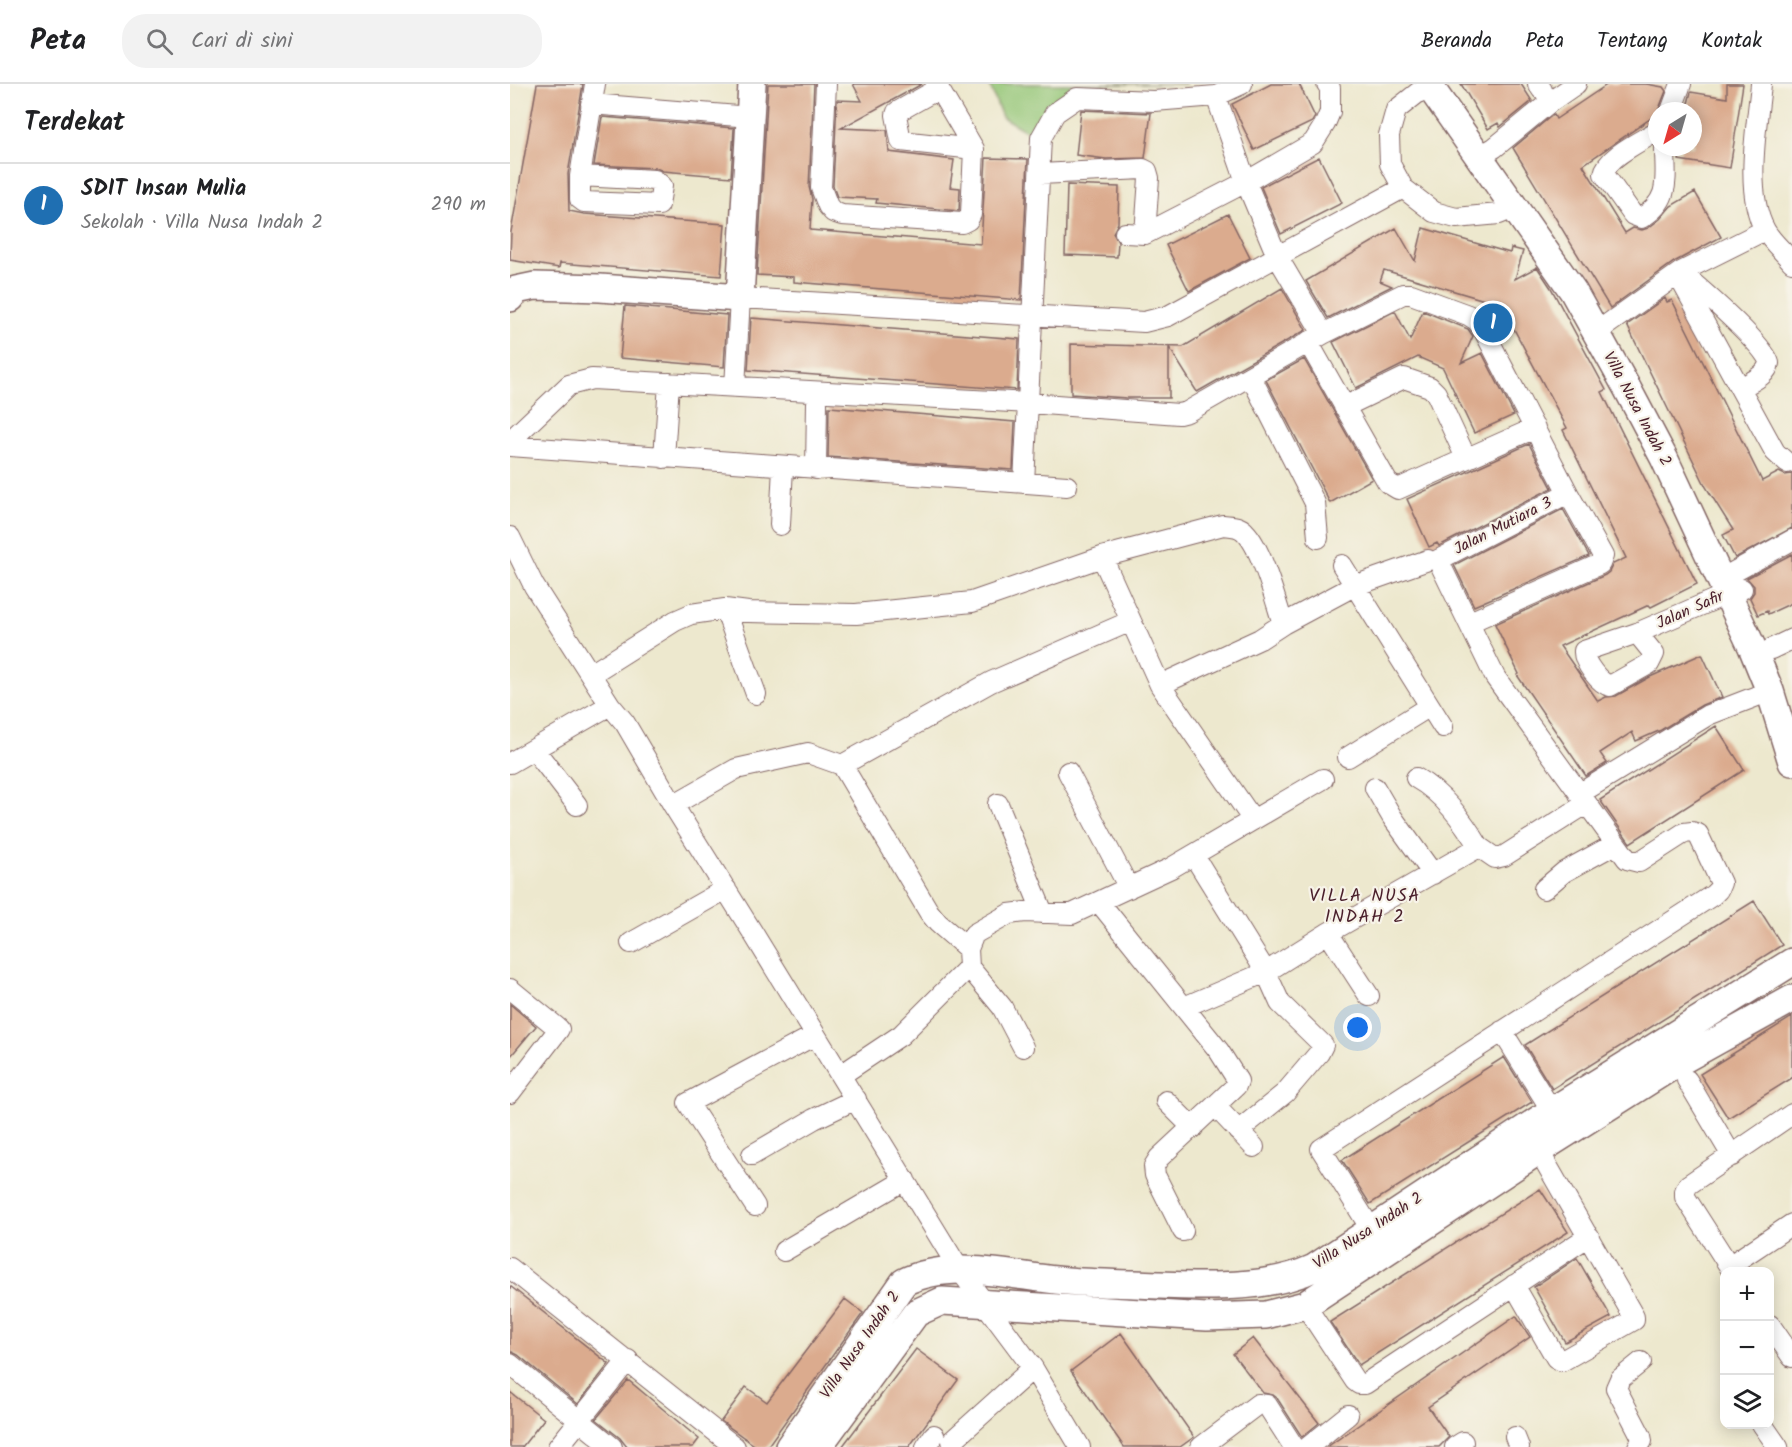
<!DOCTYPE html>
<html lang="id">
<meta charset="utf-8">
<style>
body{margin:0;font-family:Kalam,sans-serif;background:#f2f2f2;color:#202124}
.controls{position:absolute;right:18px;bottom:18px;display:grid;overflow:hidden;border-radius:12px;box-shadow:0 3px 15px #0003}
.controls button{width:54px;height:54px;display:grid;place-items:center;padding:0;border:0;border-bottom:2px solid #e0e0e0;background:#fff;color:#202124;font:30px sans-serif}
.compass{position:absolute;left:1138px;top:18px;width:54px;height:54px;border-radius:50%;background:#fff;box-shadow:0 3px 15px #0003;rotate:217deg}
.you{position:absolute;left:848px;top:944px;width:21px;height:21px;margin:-15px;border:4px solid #fff;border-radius:50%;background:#1a73e8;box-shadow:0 0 0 9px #1a73e833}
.badge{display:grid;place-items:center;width:39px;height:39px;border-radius:50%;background:#1f6fb2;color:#fff;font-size:20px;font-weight:700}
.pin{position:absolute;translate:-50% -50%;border:3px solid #fff;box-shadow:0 2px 6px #0006}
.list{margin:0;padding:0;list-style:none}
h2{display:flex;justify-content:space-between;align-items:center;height:78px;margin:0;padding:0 24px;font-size:26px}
h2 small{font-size:20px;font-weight:400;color:#757577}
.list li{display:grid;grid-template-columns:39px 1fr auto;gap:18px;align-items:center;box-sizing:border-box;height:84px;padding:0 24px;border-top:2px solid #e0e0e0}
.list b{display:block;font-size:22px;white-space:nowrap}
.list p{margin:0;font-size:20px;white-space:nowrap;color:#757577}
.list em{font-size:20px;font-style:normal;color:#757577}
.icon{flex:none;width:33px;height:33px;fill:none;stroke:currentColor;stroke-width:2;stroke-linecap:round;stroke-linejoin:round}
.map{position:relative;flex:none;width:1282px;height:1363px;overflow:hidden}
header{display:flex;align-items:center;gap:36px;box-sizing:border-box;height:84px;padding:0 30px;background:#fff;border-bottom:2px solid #e0e0e0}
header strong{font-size:28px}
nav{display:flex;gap:33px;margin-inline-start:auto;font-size:21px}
.search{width:420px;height:54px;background:#f2f2f2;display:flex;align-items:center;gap:15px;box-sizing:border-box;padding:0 21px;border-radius:24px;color:#757577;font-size:22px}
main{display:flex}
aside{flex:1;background:#fff}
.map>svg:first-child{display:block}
.green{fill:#94c677;stroke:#6f7251;stroke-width:1.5}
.building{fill:#dbab8e}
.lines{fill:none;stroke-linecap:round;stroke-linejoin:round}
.street-casing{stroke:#836564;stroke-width:22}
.secondary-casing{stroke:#836564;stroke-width:30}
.street{stroke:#fff;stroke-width:20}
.secondary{stroke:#fff;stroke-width:27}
.labels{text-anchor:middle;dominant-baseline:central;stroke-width:4.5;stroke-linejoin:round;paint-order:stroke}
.street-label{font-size:16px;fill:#4a1f2b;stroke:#f7f3e8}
.neighbourhood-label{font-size:18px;letter-spacing:1.5px;fill:#4a1f2b;stroke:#f7f3e8}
</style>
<header>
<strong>Peta</strong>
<div class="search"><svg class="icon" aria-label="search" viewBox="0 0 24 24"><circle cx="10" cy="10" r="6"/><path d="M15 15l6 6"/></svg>Cari di sini</div>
<nav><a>Beranda</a><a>Peta</a><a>Tentang</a><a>Kontak</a></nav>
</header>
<main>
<aside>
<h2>Terdekat<small></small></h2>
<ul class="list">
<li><span class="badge">1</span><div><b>SDIT Insan Mulia</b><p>Sekolah · Villa Nusa Indah 2</p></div><em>290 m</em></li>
</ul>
</aside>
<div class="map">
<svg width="1282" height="1363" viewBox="0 0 1282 1363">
<rect width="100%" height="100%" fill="#f7f3e8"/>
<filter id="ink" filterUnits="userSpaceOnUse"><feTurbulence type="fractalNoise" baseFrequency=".0167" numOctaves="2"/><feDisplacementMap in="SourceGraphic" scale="12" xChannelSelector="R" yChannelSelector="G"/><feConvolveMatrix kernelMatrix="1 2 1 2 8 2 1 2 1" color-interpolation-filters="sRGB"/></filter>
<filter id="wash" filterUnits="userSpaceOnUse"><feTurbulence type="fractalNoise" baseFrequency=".008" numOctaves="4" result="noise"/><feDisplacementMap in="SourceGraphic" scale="24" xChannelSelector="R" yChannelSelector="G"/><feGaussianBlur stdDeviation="1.35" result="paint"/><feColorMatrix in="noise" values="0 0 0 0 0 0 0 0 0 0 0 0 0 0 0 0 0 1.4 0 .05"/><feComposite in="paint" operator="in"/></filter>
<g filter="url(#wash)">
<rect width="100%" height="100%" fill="#ede8ce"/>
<path class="green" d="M 479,0 L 676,0 L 563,0 L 521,50 L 492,33 Z"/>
<g id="blocks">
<path class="building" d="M 27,0 L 73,0 L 58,90 L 59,127 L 74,130 L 215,140 L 211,192 L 50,179 L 49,184 L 0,176 L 1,148 Z
M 258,0 L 304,0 L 299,103 L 302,115 L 300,146 L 471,160 L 476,74 L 518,75 L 511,216 L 284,198 L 284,193 L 247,191 Z
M 343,0 L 412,0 L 331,44 L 377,46 L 379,68 L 444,76 L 440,103 L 450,104 L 449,127 L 366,119 L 367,115 L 327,113 L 323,102 L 327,16 L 352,17 Z
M 761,0 L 789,0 L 805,33 L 802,38 L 744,66 L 722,20 Z
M 951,0 L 1011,0 L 1022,17 L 990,43 L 988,39 L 978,45 Z
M 1098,0 L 1136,0 L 1153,3 L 1156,7 L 1147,30 L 1073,81 L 1115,149 L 1123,144 L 1132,146 L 1138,144 L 1150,135 L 1161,122 L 1185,108 L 1211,153 L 1164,178 L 1100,224 L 1003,64 L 1040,33 L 1044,31 L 1046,35 Z
M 1217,0 L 1233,0 L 1220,84 L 1169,76 L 1171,63 L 1183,63 L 1183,27 L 1176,27 L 1181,8 L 1217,14 Z
M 571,26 L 641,29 L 635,74 L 596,75 L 566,71 Z
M 92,33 L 224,44 L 221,93 L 153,87 L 146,84 L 84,81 Z
M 809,73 L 832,119 L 771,150 L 751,103 Z
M 557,101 L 609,103 L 608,139 L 603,149 L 608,158 L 607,173 L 555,171 Z
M 718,130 L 740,174 L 679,207 L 656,161 Z
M 886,144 L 905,177 L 913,144 L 1000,169 L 1001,164 L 1013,167 L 1005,195 L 1027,183 L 1041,204 L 1096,306 L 1092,308 L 1187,500 L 1141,523 L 1139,521 L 1050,562 L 1088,617 L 1096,613 L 1106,612 L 1140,593 L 1192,570 L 1212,613 L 1192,621 L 1151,646 L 1126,657 L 1122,648 L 1090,669 L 1097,679 L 1076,692 L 1007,591 L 1009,590 L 985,540 L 1095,491 L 1099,488 L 1103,480 L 1116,474 L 1053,346 L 1057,344 L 991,221 L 874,186 L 870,197 L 882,202 L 818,234 L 796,197 Z
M 772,204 L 796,246 L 687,308 L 659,263 L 659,314 L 617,314 L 561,310 L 561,260 L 673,263 Z
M 1155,214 L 1157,218 L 1162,216 L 1252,397 L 1269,388 L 1275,391 L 1282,390 L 1282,444 L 1225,474 L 1213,451 L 1223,446 L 1196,403 L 1117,241 Z
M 115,222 L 217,231 L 214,283 L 110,274 Z
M 885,227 L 900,256 L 913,227 L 958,245 L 963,252 L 951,279 L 972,269 L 1004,331 L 964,349 L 933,284 L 908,273 L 846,304 L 823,258 Z
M 241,234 L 509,255 L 507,306 L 238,286 Z
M 794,275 L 862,395 L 820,419 L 756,296 Z
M 319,323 L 505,338 L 503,386 L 318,373 Z
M 1019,360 L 1042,404 L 929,462 L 927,459 L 919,463 L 897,415 Z
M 1053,425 L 1079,472 L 964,522 L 944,481 Z
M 1282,470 L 1282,519 L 1258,530 L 1257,527 L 1248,531 L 1240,514 L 1244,508 L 1244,502 L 1237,494 Z
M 1206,642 L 1234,686 L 1120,759 L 1090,716 Z
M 1244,817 L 1272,861 L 1042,1005 L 1015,961 Z
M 0,920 L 26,942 L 0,973 Z
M 1282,933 L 1282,994 L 1218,1034 L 1190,990 Z
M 994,973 L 1022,1018 L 860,1120 L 832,1076 Z
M 1030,1105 L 1058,1148 L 849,1281 L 820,1238 Z
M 1067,1174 L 1101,1233 L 1055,1258 L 1024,1203 Z
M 0,1202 L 99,1280 L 68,1320 L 8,1271 L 0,1267 Z
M 335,1215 L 353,1229 L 257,1363 L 247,1363 L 211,1337 L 236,1303 L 257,1318 Z
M 1006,1232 L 1020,1253 L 918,1323 L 939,1353 L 929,1363 L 817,1363 Z
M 611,1249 L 684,1353 L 670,1363 L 614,1363 L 561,1287 Z
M 743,1254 L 809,1339 L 792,1353 L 767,1314 L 763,1311 L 753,1309 L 723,1270 Z
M 406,1265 L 448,1296 L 399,1363 L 332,1363 Z
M 118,1296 L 189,1355 L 183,1363 L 117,1363 L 110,1354 L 86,1335 Z
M 0,1308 L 34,1335 L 12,1363 L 0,1363 Z"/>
</g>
</g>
<g filter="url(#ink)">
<use href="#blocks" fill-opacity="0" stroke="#836564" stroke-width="1.5"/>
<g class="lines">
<defs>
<path id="street" d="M 316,0 L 311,104 L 318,122 L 323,128 L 332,131 L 452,139 L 458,136 L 461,130 L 464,65 L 426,0
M 919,0 L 886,26 L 879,51 L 880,80 L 893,104 L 924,128 L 946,134 L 989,130 L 1006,123
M 1028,0 L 1032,6
M 1251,0 C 1247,42 1234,108 1255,146 C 1261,157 1274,168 1282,178
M 428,5 L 387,28 L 386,31 L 391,57 L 464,65
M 706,12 L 736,98 L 767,172 L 813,250
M 81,20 L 240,33
M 1161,27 L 1171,0
M 1147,47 C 1132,57 1097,72 1094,90 L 1123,131 L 1131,134 C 1162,116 1155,94 1155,63
M 969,72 L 984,64 L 1040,18 L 1066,0
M 530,90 L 633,85 L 637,87 L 639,94 L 635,150
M 70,92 L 145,96 L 152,102 L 149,121 L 74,118 L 70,115 L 70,92 L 85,0
M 615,149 L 635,150 L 736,98 L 803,59 L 815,40 L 820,28 L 820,4 L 817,0
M 1168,191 L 1265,368 L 1277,379
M 1175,192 C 1189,204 1260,265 1259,279 C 1257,292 1240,298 1231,304
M 1098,240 L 1171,188 L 1255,146
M 798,258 L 878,399 L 888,405 L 1025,344
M 741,293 L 805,419 L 808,454
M 225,303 L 230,214 L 634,238 L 658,232 L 893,104
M 834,323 L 894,294 L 920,303 L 926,309 L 956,374
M 0,357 L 59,301 L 82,295 L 519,319 L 669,330 L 677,328 L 813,250 L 893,210 L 901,210 L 958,231 L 966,236 L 972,243 L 1058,409 L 1093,472 L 1090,480 L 960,538
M 0,362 L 557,402
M 154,374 L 159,299
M 306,385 L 307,319
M 514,399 L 531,54 L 545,29 L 567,14 L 644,17 L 706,12 L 732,0
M 270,441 L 273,383
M 0,453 L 24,502 L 100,621 L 115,639 L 163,721 L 243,849 L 449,1185 L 523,1284 L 570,1363
M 592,473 L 713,441 C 721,442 729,441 735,448 C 752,465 765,515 773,540
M 832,481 L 933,643
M 1211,495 L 1282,456
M 215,525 L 246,610
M 1127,549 L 1074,567 C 1073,578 1090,600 1100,602 L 1139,580 L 1144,570 L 1127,549 L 1217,510 L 1232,505
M 1261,565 L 1282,555
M 81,590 L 165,537 L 181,530 L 215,525 L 238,528 L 346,530 L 462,518 L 592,473 L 650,601 L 743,736
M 650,601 L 750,555 L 773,540 L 844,502 L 918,476
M 24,665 L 67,721
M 838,673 L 920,622
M 0,679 L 100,621
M 332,681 L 481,598 L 621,537
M 558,688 L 619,804
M 906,694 C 933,709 953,737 969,763
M 865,704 L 882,733 L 923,790
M 1069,710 L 1198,631 L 1260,607
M 488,720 L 533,829
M 163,721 L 226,685 L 298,669 L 332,681 L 419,828 L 428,839 L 458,865
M 684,772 L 756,888 L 770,919 L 813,961 L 809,969 L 775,1009 L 728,1047
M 1034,805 L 1054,788 L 1105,760
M 589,818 L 709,967 L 728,997 L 726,1002 L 649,1074 L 644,1082 L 645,1091 L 673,1147
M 818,849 L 859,912
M 121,859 L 216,805
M 459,883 L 492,923 L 513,963
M 0,905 L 49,945 L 0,1009
M 674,923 L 756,888 L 818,849 L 969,763 L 985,774 L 994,772 L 1076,720
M 992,947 L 1042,1027
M 331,991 L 391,951 L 459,883 L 458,865 L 464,850 L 499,830 L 515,828 L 562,830 L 661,784 L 813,695
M 1177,996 L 1222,1072
M 656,1017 L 683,1044
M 706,1023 L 744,1063
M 242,1071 L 304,1035 L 346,1015
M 245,1122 L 178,1019 L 305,951
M 861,1145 L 811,1065 L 1203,811 L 1208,806 L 1211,799 L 1188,750 L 1182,748 L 1174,749 L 1129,778 L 1117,775 L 985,593 L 928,476 L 1058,409
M 274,1167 L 395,1096
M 1219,1182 L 1282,1140
M 0,1184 L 225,1363
M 1223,1188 L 1175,1113 L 1175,1107 L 1178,1101 L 1282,1030
M 1004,1201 L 1046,1274 L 1052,1277 L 1124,1236 L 1124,1233 L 1022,1055
M 795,1221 L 845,1297 L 849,1300 L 855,1300 L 1079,1152
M 1260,1241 L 1282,1273
M 0,1280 L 102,1363
M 1252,1340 L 1268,1363
M 1005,1353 L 1009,1363
M 442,1357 L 523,1284
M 48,1363 L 118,1276
M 416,1363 L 424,1351
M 691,1363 L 748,1320 L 757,1321 L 784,1363
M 798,1363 L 838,1331
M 945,1363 L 953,1358
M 1128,1363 L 1132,1357 L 1131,1352 L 1106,1304 L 1110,1295 L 1131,1278"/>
<path id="secondary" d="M 918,0 L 1063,207 L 1117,304 L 1154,374 L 1242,563 L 1260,607 L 1282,678
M 0,214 L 6,206 L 25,202 L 90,204 L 230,214 L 242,0
M 279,1363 L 394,1198 C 439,1175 497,1191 546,1196 C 572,1199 598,1199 624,1200 C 680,1202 752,1208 804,1184 L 1042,1027 L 1282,878
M 308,1363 L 406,1229 L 432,1217 L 697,1233 L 756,1231 L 795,1221 L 1028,1067 L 1167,979 L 1282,915"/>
</defs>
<use href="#street" class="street-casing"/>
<use href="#secondary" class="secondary-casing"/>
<use href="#street" class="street"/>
<use href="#secondary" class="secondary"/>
</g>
</g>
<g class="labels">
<g class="street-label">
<text transform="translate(1127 325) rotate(62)">Villa Nusa Indah 2</text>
<text transform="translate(993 442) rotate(-27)">Jalan Mutiara 3</text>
<text transform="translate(1180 526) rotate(-24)">Jalan Safir</text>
<text transform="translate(858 1147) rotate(-33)">Villa Nusa Indah 2</text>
<text transform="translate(350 1261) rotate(-55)">Villa Nusa Indah 2</text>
</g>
<g class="neighbourhood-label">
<text x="855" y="812">VILLA NUSA<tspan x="855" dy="21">INDAH 2</tspan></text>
</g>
</g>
</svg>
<div class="controls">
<button>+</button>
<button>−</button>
<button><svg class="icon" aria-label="layers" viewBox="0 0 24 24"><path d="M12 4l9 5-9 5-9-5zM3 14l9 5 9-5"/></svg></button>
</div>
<svg class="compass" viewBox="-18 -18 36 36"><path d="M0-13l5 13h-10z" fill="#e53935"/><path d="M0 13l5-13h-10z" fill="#757577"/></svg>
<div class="you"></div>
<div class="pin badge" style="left:983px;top:239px">1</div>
</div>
</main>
